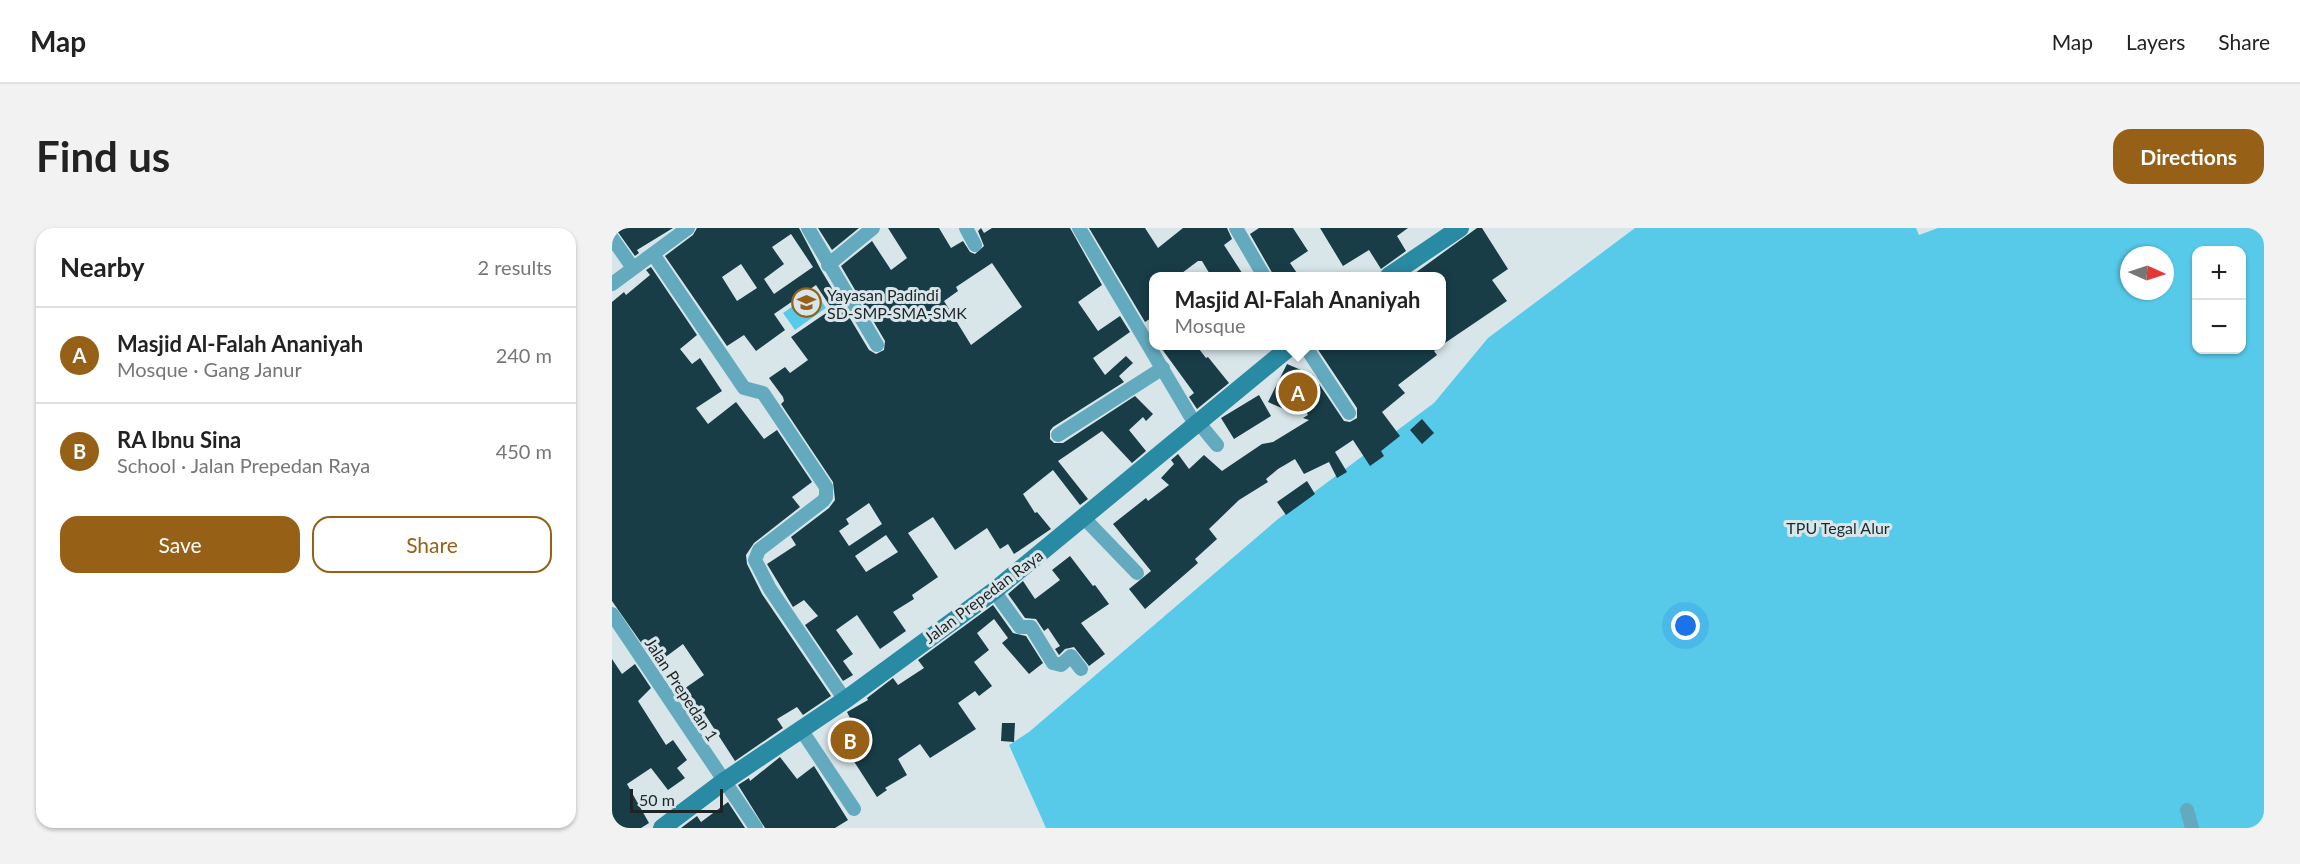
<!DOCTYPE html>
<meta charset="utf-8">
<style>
body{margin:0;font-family:Lato,sans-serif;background:#f2f2f2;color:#222}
.controls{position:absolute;right:18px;top:18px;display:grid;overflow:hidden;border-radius:12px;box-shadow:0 2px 4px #0004}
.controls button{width:54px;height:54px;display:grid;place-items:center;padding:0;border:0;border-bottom:2px solid #e0e0e0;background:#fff;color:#222;font:30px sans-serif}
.compass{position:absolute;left:1508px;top:18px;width:54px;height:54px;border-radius:50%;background:#fff;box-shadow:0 2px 4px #0004;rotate:93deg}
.scale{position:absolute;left:18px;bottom:15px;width:93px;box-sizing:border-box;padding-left:6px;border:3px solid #1e2325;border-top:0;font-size:16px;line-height:21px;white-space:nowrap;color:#1e2325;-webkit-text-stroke:4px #d8e6ea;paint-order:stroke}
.you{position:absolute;left:1074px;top:398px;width:21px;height:21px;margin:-15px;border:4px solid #fff;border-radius:50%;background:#1a73e8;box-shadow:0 0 0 9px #1a73e833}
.badge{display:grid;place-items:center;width:39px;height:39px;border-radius:50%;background:#966017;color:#fff;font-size:20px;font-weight:700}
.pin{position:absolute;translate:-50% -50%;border:3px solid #fff;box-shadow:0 2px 6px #0006}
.popup{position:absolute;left:537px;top:44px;width:297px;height:78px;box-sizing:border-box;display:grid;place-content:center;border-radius:12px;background:#fff;filter:drop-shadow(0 2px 4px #0005);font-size:20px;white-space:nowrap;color:#767676}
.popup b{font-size:22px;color:#222}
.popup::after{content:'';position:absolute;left:50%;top:100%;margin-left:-12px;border:12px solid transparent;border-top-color:#fff}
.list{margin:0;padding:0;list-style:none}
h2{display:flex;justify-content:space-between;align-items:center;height:78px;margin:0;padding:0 24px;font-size:26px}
h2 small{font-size:20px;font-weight:400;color:#767676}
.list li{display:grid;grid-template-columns:39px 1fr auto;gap:18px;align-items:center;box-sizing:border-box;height:96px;padding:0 24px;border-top:2px solid #e0e0e0}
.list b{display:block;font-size:22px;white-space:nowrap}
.list p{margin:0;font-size:20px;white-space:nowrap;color:#767676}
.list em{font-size:20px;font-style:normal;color:#767676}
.actions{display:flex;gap:12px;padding:18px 24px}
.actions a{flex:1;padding:14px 0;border:2px solid #966017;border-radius:18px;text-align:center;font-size:21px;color:#966017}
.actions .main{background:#966017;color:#fff}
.map{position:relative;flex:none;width:1652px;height:600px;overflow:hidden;border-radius:18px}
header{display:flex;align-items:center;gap:36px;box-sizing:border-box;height:84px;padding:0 30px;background:#fff;border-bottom:2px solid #e0e0e0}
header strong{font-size:28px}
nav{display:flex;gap:33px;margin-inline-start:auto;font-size:21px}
.intro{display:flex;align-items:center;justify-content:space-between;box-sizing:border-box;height:144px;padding:0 36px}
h1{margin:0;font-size:42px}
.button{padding:15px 27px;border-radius:18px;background:#966017;color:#fff;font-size:21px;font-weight:700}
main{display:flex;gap:36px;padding:0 36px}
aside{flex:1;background:#fff;border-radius:18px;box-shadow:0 2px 4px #0004}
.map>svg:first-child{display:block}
.green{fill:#57cae9;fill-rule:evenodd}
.building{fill:#183d47;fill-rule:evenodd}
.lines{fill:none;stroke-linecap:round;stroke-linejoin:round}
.street{stroke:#63aabf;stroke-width:14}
.secondary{stroke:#298aa3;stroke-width:18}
.labels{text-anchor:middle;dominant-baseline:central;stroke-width:6;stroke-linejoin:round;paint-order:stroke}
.poi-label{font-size:16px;fill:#1e2325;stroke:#d8e6ea;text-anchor:start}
.park-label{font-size:16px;fill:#182d33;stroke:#d8e6ea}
.street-label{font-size:16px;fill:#1e2325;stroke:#d8e6ea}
</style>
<header>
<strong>Map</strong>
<nav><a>Map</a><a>Layers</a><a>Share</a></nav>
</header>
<div class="intro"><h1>Find us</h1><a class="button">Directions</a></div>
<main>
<aside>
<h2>Nearby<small>2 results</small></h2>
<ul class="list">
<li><span class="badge">A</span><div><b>Masjid Al-Falah Ananiyah</b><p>Mosque · Gang Janur</p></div><em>240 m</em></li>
<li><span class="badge">B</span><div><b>RA Ibnu Sina</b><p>School · Jalan Prepedan Raya</p></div><em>450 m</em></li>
</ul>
<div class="actions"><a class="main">Save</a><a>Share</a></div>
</aside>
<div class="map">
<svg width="1652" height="600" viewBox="0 0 1652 600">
<rect width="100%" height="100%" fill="#d8e6ea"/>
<path class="green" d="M 1023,0 L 1304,0 L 1307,7 L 1326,0 L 1652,0 L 1652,600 L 434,600 L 397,517 L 417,504 L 666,291 L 822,175 L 876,110 ZM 1584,22 L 1630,22 L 1630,122 L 1584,122 ZM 1517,27 L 1553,27 L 1553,63 L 1517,63 Z
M 203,63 L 214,80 L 183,102 L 171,85 Z"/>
<path class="building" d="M 3,0 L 61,0 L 25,22 L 27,25 L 23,28 Z
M 85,0 L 187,0 L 209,42 L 257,122 L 264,126 L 272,122 L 273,113 L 229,38 L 260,13 L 279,42 L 295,30 L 276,0 L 327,0 L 339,20 L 351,13 L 358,24 L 363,26 L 372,18 L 366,3 L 369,0 L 372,5 L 380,0 L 458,0 L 490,57 L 466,74 L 486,103 L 508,88 L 518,104 L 481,130 L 493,147 L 514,128 L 521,135 L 507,148 L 512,154 L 441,199 L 438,203 L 438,211 L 442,215 L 451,215 L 523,168 L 541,186 L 534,193 L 531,189 L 517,202 L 534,223 L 520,235 L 490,203 L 446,233 L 476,271 L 468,277 L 441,242 L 411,266 L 423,285 L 425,284 L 439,301 L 402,326 L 396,316 L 388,321 L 375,300 L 343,322 L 321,289 L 296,305 L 326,349 L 300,367 L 302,371 L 281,384 L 294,403 L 268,421 L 245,387 L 224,402 L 241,426 L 231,433 L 241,447 L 231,453 L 193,397 L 206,388 L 192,372 L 181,379 L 155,336 L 184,317 L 179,309 L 217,280 L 223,272 L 221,254 L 169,176 L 172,173 L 171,169 L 157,150 L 173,139 L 178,145 L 196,132 L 179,109 L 220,81 L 204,57 L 162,86 L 173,102 L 144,123 L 132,107 L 115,118 L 53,28 L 81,7 ZM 179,6 L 201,39 L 162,66 L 152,51 L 172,36 L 160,19 ZM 380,35 L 410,79 L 359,117 L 332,73 L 346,63 L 344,59 ZM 129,36 L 145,60 L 125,73 L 110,49 ZM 257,275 L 270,296 L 237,318 L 227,303 L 237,296 L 234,291 ZM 274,307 L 286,324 L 254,344 L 243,328 Z
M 206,0 L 247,0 L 220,22 Z
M 477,0 L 533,0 L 546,20 L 571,0 L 615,0 L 620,11 L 612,17 L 632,48 L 599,48 L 590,33 L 586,33 L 566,48 L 542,48 L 542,88 L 533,94 Z
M 647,0 L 681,0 L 696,23 L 678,35 L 687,48 L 662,48 L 638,6 Z
M 708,0 L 796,0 L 785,8 L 794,23 L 769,41 L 757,22 L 731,38 Z
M 865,0 L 870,0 L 896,41 L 880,52 L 895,73 L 830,117 L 830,48 L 799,48 Z
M 39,39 L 85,107 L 68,121 L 80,136 L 88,130 L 110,163 L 84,180 L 96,196 L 124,174 L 152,211 L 165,202 L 200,254 L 180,269 L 188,279 L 142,315 L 134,327 L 135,336 L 150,366 L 219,468 L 191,487 L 185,479 L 165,491 L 171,500 L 123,533 L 92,485 L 86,489 L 69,463 L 92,447 L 71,416 L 44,436 L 0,373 L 0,74 L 12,64 L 14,67 L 38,47 L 34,42 Z
M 547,117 L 584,117 L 594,130 L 596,129 L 617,155 L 585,181 L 577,169 L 582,165 Z
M 703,117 L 830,117 L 822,123 L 825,127 L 786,157 L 793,165 L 770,184 L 788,208 L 769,223 L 772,228 L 758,238 L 741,212 L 723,224 L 735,244 L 725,250 L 717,234 L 692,246 L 683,231 L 666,241 L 654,251 L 656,254 L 627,272 L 597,301 L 605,311 L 583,331 L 586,335 L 533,381 L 517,361 L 539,343 L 501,296 L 534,270 L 536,273 L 557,257 L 549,250 L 562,236 L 559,232 L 566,226 L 577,241 L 592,227 L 610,243 L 650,216 L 661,214 L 697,192 L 691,190 L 696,187 L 687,172 L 672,181 L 656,174 L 675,136 L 701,147 L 732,193 L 738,194 L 745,190 L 745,180 Z
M 647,167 L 659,188 L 622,211 L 609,190 Z
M 810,191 L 822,205 L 810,216 L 798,202 Z
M 695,253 L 703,266 L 674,287 L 665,274 Z
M 458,328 L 481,358 L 483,357 L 497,376 L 469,395 L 493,426 L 477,438 L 462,419 L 453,421 L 447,427 L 443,421 L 448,418 L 436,400 L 432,403 L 424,391 L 413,390 L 396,366 L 411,353 L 423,371 L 448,352 L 440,342 Z
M 381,377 L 401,405 L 414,408 L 431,435 L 417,446 L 390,415 L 396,410 L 382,391 L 365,405 L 377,422 L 362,434 L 380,458 L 367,468 L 363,463 L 346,475 L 364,501 L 318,530 L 308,516 L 286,531 L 295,547 L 273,560 L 275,562 L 265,569 L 221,501 L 238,490 L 235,484 L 256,472 L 255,470 L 281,450 L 286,457 L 312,440 L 306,432 Z
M 0,431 L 10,446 L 23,436 L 39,460 L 26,473 L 54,517 L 61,512 L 75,532 L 65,540 L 73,550 L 56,562 L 39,540 L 15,556 L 37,595 L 29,600 L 8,600 L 0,587 Z
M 390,495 L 403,495 L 402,514 L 389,513 Z
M 168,529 L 185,551 L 202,538 L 236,592 L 223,600 L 153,600 L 126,557 L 137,550 L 138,553 Z
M 116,574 L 133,600 L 69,600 L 85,588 L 89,594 Z"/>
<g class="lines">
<path class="street" d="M 196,0 L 265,117
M 354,0 L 363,17
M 467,0 L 583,196
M 624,0 L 652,48
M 0,10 L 21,40
M 41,26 L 132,160 L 151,165 L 214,259 L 214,269 L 211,273 L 147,322 L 143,332 L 158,361 L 233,472
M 216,37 L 261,0
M 0,56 L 76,0
M 693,118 L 737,185
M 586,194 L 605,217
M 446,207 L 551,140
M 471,289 L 525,345
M 382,363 L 408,399 L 419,399 L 441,435 L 449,437 L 459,428 L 469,441
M 0,386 L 144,600
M 188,500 L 242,581
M 1575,582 L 1580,600"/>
<path class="secondary" d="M 777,48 L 848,0
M 50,600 L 111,554 L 233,472 L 382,363 L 679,118"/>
</g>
<defs>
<symbol id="school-ring" viewBox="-11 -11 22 22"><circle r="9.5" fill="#d8e6ea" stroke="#966017" stroke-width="1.5"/><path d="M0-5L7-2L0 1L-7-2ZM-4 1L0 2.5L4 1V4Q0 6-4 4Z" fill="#966017"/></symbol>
</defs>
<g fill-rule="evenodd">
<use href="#school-ring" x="178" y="58" width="33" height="33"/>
</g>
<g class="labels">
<g class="poi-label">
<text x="215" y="66">Yayasan Padindi<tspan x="215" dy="18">SD-SMP-SMA-SMK</tspan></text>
</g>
<g class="park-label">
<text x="1226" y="299">TPU Tegal Alur</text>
</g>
<g class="street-label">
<text transform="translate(371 368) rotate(-37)">Jalan Prepedan Raya</text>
<text transform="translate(70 461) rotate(57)">Jalan Prepedan 1</text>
</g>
</g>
</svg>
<div class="controls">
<button>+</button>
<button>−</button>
</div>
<svg class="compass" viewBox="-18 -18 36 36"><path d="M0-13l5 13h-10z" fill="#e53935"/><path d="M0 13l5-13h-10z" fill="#767676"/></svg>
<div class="scale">50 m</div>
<div class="you"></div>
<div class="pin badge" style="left:686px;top:164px">A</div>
<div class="popup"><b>Masjid Al-Falah Ananiyah</b>Mosque</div>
<div class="pin badge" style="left:238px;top:512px">B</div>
</div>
</main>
